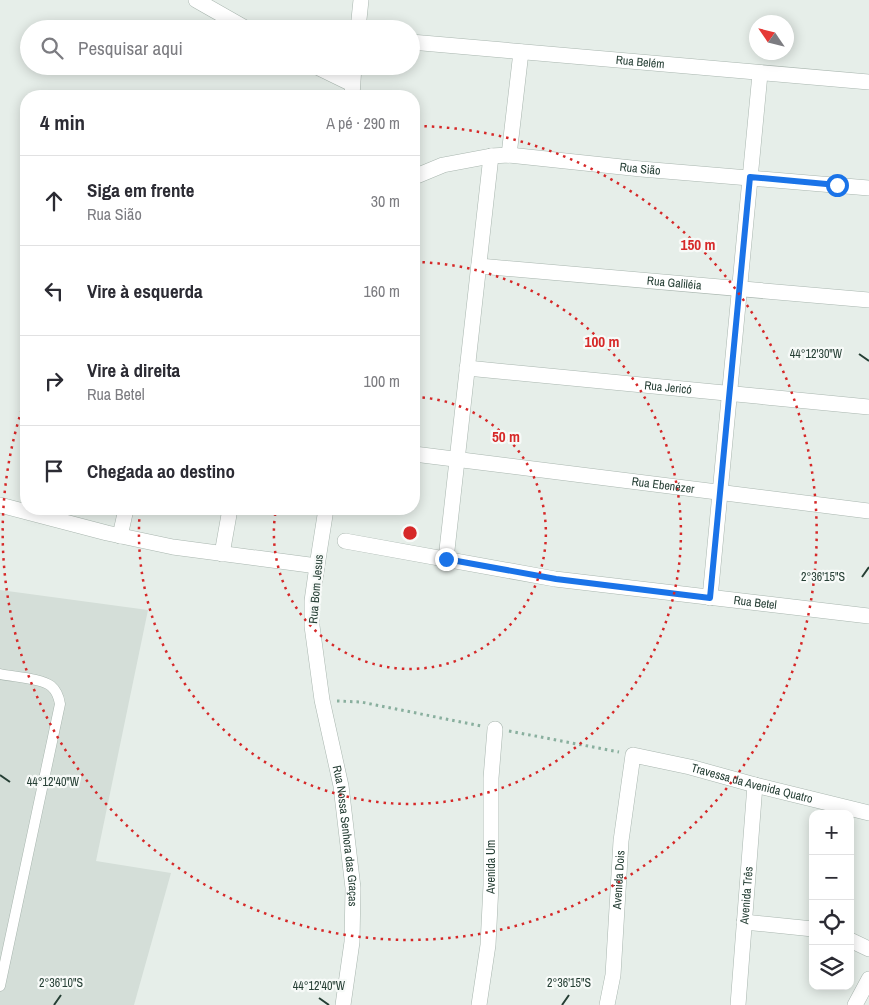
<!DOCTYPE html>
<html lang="pt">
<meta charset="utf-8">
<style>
body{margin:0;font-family:"Archivo Narrow",sans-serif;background:#f2f2f3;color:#2b2b33}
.controls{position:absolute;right:15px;bottom:15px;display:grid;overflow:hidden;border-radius:10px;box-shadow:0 2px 12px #0003}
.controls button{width:45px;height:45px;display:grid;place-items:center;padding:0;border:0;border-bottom:1px solid #e1e1e2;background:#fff;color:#2b2b33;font:25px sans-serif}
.compass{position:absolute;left:749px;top:15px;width:45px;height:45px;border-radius:50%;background:#fff;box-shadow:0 2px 12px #0003;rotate:305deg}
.stop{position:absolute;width:15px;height:15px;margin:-11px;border:4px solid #1a73e8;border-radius:50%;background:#fff}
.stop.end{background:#1a73e8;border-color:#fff;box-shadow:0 1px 5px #0008}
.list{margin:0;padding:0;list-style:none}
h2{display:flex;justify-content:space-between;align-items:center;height:65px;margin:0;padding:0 20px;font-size:21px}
h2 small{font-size:16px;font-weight:400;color:#7c7c81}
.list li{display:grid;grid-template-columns:32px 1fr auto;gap:15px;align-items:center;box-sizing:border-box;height:90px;padding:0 20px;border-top:1px solid #e1e1e2}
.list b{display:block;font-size:19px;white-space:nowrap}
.list p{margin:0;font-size:16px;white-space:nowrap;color:#7c7c81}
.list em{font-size:16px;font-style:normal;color:#7c7c81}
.icon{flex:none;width:28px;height:28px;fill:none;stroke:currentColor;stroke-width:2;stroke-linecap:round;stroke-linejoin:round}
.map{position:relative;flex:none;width:869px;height:1005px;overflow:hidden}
.search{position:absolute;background:#fff;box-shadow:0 2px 12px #0003;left:20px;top:20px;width:400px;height:55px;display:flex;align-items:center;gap:12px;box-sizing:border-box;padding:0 18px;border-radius:28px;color:#7c7c81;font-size:19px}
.panel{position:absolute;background:#fff;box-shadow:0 2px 12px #0003;left:20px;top:90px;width:400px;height:425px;border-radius:20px}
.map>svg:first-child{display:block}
.built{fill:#d4ded8}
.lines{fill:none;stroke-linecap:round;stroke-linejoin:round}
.lane-casing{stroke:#a9b6af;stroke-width:11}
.street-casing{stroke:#a9b6af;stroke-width:16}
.path{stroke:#89af9e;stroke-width:3;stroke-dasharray:2.5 4;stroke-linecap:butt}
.lane{stroke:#fff;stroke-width:10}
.street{stroke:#fff;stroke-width:15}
.route{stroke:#1a73e8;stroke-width:6}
.ticks{fill:none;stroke:#263f35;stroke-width:2}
.ring{fill:none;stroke:#d62828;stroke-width:2.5;stroke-dasharray:2.5 5}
.labels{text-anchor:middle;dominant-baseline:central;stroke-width:4.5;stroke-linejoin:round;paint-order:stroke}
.street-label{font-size:12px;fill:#263f35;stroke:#f7faf8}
.ticks-label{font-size:12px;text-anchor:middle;fill:#263f35;stroke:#f7faf8;stroke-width:4.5;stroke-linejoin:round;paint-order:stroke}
.centre{fill:#d62828;stroke:#f7faf8;stroke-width:2.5}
.ring-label{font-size:15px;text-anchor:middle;font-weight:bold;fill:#d62828;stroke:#f7faf8;stroke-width:4.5;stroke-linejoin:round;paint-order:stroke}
</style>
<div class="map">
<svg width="869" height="1005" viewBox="0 0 869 1005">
<rect width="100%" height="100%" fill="#e6eee9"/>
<path class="built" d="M 0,590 L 148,610 L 96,861 L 171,873 L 134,1005 L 0,1005 Z"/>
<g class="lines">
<defs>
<path id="lane" d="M 0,674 C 13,677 41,678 51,686 C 57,691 59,698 60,704 L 0,986"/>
<g id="street">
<path d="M 196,0 L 247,29"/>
<path d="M 358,29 L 361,0"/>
<path id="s1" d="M 411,42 L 869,82"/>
<path d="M 315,66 L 352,84"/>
<path d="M 352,96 L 354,66"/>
<path d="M 509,155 L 521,52"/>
<path id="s2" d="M 414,177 L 443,165 L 491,156 L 509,155 L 641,169 L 869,188"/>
<path id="s3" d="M 479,266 L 869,300"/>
<path id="s4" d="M 467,368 L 869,407"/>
<path id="s5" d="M 414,454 L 869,511"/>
<path d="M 0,505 L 107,533 L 173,547 L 317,566"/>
<path id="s6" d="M 326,509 L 317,566 L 312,601 L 312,626 L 322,700 L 341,786 L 353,888 L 352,942 L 343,1005"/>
<path d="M 120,536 L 126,509"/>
<path id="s7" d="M 345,541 L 555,579 L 869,616"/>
<path d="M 222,554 L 230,509"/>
<path d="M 446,559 L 491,156"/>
<path d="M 710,598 L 760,74"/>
<path d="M 744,922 L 813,929"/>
<path d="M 850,940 L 869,949"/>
<path id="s8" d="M 479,1005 L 488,945 L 491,885 L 491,778 L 495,729"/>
<path id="s9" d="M 607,1005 L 613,975 L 621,841 L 633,755 L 690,767 L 755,785 L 869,813"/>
<path id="s10" d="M 738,1005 L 755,785"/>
<path d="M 855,1005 L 869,979"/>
</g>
</defs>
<use href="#lane" class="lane-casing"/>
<use href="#street" class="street-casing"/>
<path class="path" d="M 337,701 L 361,702 L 481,726
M 509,731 L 619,752"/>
<use href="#lane" class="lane"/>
<use href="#street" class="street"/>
</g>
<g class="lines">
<path class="route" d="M 446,559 L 556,579 L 710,598 L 750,177 L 837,185"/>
</g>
<path class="ticks" d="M 859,354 L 869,361M 862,577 L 869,567M 0,775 L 10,782M 319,998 L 329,1005M 54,1005 L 61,995M 562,1005 L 569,995"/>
<g class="ring">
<path d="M415 397A136 136 0 1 1 276 509"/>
<path d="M415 262A271 271 0 1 1 140 509"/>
<path d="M417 126A407 407 0 1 1 25 400"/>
</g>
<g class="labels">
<g class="street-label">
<text stroke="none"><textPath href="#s1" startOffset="230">Rua Belém</textPath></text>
<text stroke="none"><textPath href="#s2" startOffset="230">Rua Sião</textPath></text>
<text stroke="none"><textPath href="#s3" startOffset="196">Rua Galiléia</textPath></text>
<text stroke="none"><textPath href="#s4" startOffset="202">Rua Jericó</textPath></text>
<text stroke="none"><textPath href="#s5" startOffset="251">Rua Ebenézer</textPath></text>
<text transform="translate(316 589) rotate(-85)">Rua Bom Jesus</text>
<text stroke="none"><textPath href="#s7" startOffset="415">Rua Betel</textPath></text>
<text stroke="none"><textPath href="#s9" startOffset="374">Travessa da Avenida Quatro</textPath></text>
<text stroke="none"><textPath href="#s6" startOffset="331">Rua Nossa Senhora das Graças</textPath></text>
<text stroke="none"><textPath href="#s8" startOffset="139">Avenida Um</textPath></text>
<text stroke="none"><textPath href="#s9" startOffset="126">Avenida Dois</textPath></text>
<text stroke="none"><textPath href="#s10" startOffset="110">Avenida Três</textPath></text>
</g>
</g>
<g class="ticks-label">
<text x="816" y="358">44°12'30"W</text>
<text x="823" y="581">2°36'15"S</text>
<text x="53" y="786">44°12'40"W</text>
<text x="61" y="987">2°36'10"S</text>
<text x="569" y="987">2°36'15"S</text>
<text x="319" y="990">44°12'40"W</text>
</g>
<circle cx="410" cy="533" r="8" class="centre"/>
<g class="ring-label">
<text x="698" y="250">150 m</text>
<text x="602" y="347">100 m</text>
<text x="506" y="442">50 m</text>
</g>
</svg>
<div class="controls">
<button>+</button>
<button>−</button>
<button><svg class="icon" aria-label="locate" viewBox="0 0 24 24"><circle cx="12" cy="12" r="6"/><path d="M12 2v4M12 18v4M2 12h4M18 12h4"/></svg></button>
<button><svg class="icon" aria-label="layers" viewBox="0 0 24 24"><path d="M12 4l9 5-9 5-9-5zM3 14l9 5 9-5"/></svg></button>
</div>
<svg class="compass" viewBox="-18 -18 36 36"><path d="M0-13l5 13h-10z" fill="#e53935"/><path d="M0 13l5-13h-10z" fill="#7c7c81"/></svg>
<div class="stop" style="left:837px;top:185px"></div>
<div class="stop end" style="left:446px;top:559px"></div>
<div class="search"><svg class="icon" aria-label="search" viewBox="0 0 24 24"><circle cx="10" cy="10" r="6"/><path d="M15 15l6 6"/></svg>Pesquisar aqui</div>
<section class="panel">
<h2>4 min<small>A pé · 290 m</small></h2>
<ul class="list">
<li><svg class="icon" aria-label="ahead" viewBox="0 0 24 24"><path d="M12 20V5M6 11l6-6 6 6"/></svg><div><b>Siga em frente</b><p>Rua Sião</p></div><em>30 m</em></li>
<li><svg class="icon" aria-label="left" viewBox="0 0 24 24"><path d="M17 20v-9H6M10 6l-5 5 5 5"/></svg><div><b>Vire à esquerda</b></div><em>160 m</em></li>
<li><svg class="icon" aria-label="right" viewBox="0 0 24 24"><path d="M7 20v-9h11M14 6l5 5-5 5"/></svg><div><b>Vire à direita</b><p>Rua Betel</p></div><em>100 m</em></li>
<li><svg class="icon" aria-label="arrive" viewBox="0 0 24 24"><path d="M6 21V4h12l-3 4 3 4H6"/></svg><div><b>Chegada ao destino</b></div></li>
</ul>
</section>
</div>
